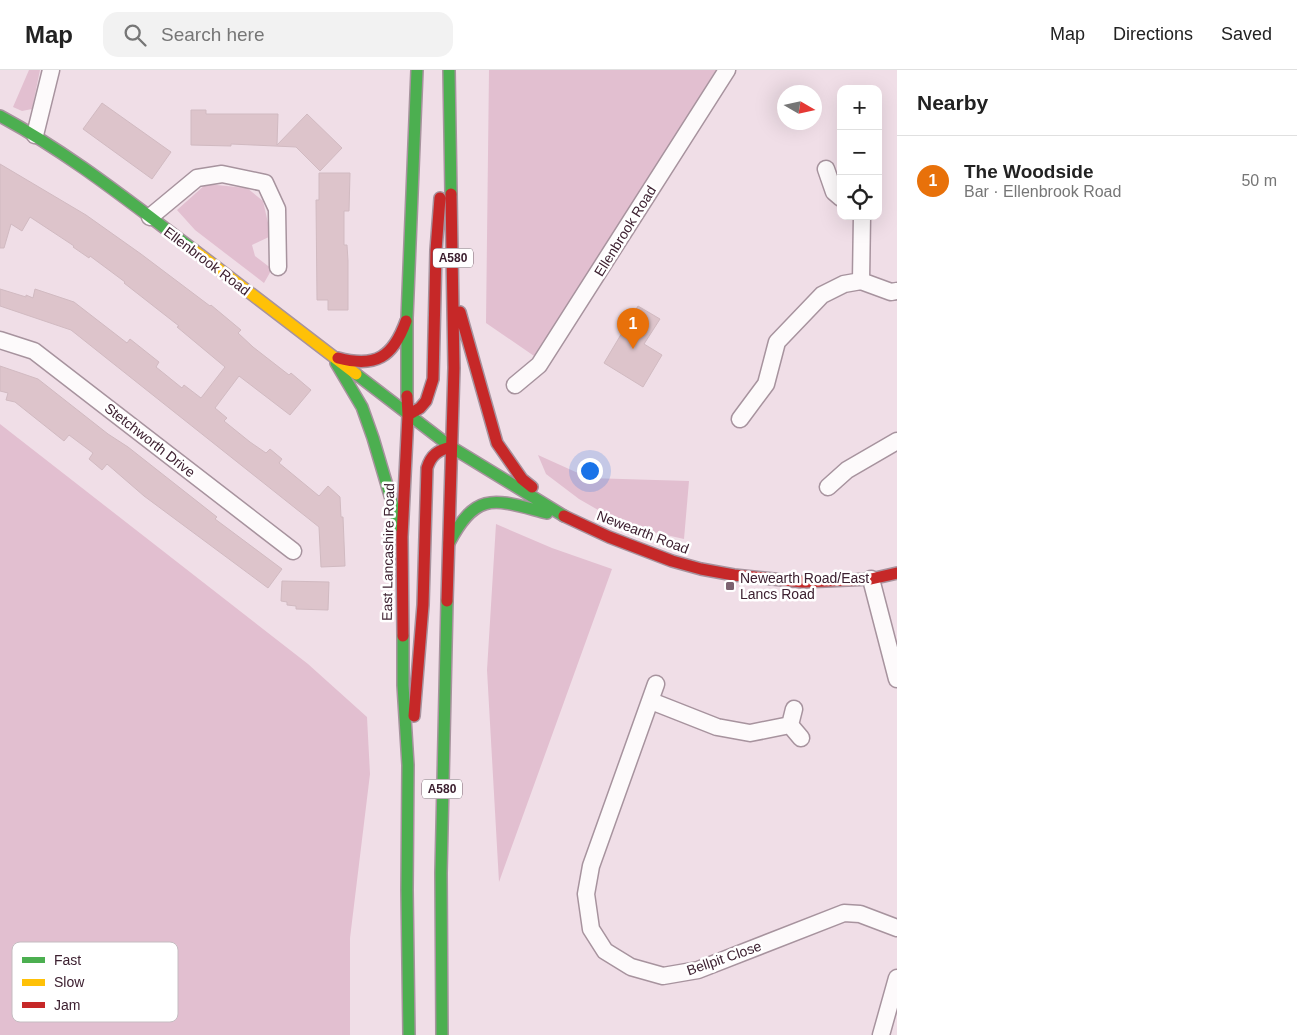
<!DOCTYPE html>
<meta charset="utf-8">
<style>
body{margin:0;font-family:Helvetica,sans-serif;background:#f2f2f2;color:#222}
.controls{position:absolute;right:15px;top:15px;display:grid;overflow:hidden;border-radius:10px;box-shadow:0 5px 20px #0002}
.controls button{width:45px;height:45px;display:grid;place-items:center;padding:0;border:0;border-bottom:1px solid #e0e0e0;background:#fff;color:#222;font:25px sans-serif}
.compass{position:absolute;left:777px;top:15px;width:45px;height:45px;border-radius:50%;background:#fff;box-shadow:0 5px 20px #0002;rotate:99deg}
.you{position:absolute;left:589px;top:400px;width:18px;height:18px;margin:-12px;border:4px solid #fff;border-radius:50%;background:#1a73e8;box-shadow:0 0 0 8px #1a73e833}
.badge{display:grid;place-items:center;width:32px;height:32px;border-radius:50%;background:#0f766e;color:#fff;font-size:16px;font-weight:700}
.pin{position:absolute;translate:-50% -41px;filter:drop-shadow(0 1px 2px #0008)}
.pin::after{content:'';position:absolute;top:26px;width:18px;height:15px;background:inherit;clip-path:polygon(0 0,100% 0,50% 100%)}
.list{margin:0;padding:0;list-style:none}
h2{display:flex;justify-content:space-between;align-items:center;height:65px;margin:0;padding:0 20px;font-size:21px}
h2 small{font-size:16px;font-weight:400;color:#767676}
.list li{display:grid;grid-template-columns:32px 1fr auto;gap:15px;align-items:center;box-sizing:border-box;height:90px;padding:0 20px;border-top:1px solid #e0e0e0}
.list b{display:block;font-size:19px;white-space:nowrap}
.list p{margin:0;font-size:16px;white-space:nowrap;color:#767676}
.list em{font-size:16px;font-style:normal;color:#767676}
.icon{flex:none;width:28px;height:28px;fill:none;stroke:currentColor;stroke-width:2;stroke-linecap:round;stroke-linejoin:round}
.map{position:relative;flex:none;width:897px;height:965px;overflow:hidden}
header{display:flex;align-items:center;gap:30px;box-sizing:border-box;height:70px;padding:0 25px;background:#fff;border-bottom:1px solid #e0e0e0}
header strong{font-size:24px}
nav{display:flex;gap:28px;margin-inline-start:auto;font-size:18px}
.search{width:350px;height:45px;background:#f2f2f2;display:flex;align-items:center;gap:12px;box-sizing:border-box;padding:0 18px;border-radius:15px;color:#767676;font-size:19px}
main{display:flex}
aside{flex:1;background:#fff}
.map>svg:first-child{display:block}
.green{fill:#e2bfd0}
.building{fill:#ddc4cb;stroke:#d1bac1}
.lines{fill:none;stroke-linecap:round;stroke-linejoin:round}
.street-casing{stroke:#a7939e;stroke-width:19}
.fast-casing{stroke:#a7939e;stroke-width:14}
.slow-casing{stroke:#a7939e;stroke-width:14}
.jam-casing{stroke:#a7939e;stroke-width:14}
.street{stroke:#fdfafb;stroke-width:16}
.fast{stroke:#4caf50;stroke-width:11}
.slow{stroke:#ffc107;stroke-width:11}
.jam{stroke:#c62828;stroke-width:11}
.poi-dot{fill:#7c6270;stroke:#fff;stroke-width:2}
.labels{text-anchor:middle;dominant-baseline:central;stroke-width:5;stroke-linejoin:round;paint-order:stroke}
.shield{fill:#fff;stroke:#77636e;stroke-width:1}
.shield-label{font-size:12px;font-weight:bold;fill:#3d2030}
.street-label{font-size:14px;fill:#3d2030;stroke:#fff}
.poi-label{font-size:14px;fill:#3d2030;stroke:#fff;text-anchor:start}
.key{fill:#fff;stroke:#c5bcc1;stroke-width:1}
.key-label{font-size:14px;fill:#3d2030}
</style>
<header>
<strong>Map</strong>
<div class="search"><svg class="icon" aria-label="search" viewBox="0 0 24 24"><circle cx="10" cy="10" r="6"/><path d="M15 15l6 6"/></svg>Search here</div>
<nav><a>Map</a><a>Directions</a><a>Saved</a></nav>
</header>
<main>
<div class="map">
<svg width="897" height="965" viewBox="0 0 897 965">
<rect width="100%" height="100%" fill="#f0dee7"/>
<path class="green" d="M 29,0 L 40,0 L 32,39 L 22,41 L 13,37 Z
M 489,0 L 716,0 L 537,288 L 486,253 Z
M 206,114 L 247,118 L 263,131 L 271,166 L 252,175 L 255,186 L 272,199 L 264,213 L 195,160 L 177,140 Z
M 0,354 L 308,594 L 367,647 L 370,704 L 350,868 L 350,965 L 0,965 Z
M 538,385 L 589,408 L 689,411 L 684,469 L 626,456 L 579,429 L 546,404 Z
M 496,454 L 552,478 L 612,499 L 499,812 L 487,600 Z"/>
<path class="building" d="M 102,33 L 171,82 L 152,109 L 83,59 Z
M 191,40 L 206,40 L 206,44 L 278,44 L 277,75 L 307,44 L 342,78 L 320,101 L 296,77 L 231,74 L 231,76 L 191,75 Z
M 0,94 L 86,145 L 141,184 L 210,236 L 211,235 L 241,260 L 238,263 L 253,277 L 289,305 L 291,303 L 311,320 L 290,345 L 239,306 L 215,338 L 227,348 L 224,351 L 250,372 L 266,383 L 270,379 L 282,389 L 279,393 L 319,426 L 328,416 L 340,427 L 341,447 L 343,447 L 345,496 L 321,497 L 319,457 L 71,260 L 0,236 L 0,219 L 26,227 L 26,225 L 33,228 L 35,219 L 74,232 L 127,273 L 130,269 L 159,292 L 156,297 L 182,318 L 184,315 L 201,328 L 225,297 L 177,257 L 179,256 L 124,213 L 125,212 L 90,186 L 89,188 L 73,177 L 74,176 L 30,147 L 22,161 L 11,154 L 4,178 L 0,178 Z
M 319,103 L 350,103 L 349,141 L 344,141 L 344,175 L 347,175 L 348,191 L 348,240 L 328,240 L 328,230 L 317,230 L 316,130 L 319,130 Z
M 638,236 L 660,249 L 644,274 L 662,285 L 643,317 L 604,293 Z
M 0,296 L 38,309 L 108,364 L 128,377 L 217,447 L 215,449 L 282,499 L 268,518 L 144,426 L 107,394 L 102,400 L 89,389 L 93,383 L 69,365 L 64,371 L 15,332 L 6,330 L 8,323 L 0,321 Z
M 282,511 L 329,512 L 328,540 L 296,539 L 296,536 L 287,535 L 287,532 L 281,531 Z"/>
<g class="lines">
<defs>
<path id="street" d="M 35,65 L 51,0
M 826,99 L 834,122 L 841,128
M 150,147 L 197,108 L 222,104 L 265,113 L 277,139 L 278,197
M 861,211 L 862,146
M 0,270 L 34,281 L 293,481
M 515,315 L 539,295 L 727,0
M 740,349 L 766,314 L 777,272 L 822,225 L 844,214 L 861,211 L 891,222 L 897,221
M 828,417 L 847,400 L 897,371
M 871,509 L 897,609
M 656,614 L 591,796 L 586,824 L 591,859 L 605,881 L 631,897 L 663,906 L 698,900 L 844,843 L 860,844 L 897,858
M 651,631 L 717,657 L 750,663 L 790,655
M 794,639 L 790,655 L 801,668
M 881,965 L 897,908"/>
<path id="fast" d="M 449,0 L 451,124
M 0,46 C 69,83 131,133 194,180
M 336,293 L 362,337 L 373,368 L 399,456
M 356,304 L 451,377 L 564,446
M 407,326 L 407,248 L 417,0
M 449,473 C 477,419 496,430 547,443
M 403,566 L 403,615 L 408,695 L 407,820 L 409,965
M 442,965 L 441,803 L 447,531"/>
<path id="slow" d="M 194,180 L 356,304"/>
<path id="jam" d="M 460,242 L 497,373 L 522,409 L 532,417
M 338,288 C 376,298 393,287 406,251
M 408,345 L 420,338 L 426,331 L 433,309 L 436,180 L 440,128
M 564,446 L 609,467 L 672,491 L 701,499 L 734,505 L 803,512 L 871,509 L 897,503
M 447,531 L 454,298 L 451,124
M 403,566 L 402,467 L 408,345 L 407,326
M 414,646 L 423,535 L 427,398 C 431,385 438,380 451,377"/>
</defs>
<use href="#street" class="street-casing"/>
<use href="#fast" class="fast-casing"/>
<use href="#slow" class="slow-casing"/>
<use href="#jam" class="jam-casing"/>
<use href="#street" class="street"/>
<use href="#fast" class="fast"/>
<use href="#slow" class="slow"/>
<use href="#jam" class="jam"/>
</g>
<rect class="poi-dot" x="725" y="511" width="10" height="10" rx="2.5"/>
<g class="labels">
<g class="shield">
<rect x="433" y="178.5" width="40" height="19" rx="4"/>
<rect x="422" y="709.5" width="40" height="19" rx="4"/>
</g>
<g class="shield-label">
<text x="453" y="188">A580</text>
<text x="442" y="719">A580</text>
</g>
<g class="street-label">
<text transform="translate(625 161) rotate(-58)">Ellenbrook Road</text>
<text transform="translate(207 191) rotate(37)">Ellenbrook Road</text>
<text transform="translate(150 370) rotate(38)">Stetchworth Drive</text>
<text transform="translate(643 462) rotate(21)">Newearth Road</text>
<text transform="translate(388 482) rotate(-89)">East Lancashire Road</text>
<text transform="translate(724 888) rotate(-19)">Bellpit Close</text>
</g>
<g class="poi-label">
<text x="740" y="508">Newearth Road/East<tspan x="740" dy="16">Lancs Road</tspan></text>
</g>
</g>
<rect x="12" y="872" width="166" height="80" rx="8" class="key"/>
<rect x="22" y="887" width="23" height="6" fill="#4caf50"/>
<rect x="22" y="909" width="23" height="7" fill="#ffc107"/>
<rect x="22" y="932" width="23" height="6" fill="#c62828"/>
<g class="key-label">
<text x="54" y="895">Fast</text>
<text x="54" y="917">Slow</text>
<text x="54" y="940">Jam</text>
</g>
</svg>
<div class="controls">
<button>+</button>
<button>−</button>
<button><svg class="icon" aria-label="locate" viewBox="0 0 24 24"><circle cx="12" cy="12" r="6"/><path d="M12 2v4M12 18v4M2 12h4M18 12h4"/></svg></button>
</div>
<svg class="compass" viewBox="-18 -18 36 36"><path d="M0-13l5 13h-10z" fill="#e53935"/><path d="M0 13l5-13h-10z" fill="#767676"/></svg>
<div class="you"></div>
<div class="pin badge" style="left:633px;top:279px;background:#e8710a">1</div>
</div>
<aside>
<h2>Nearby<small></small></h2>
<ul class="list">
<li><span class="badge" style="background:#e8710a">1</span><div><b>The Woodside</b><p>Bar · Ellenbrook Road</p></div><em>50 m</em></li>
</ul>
</aside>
</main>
